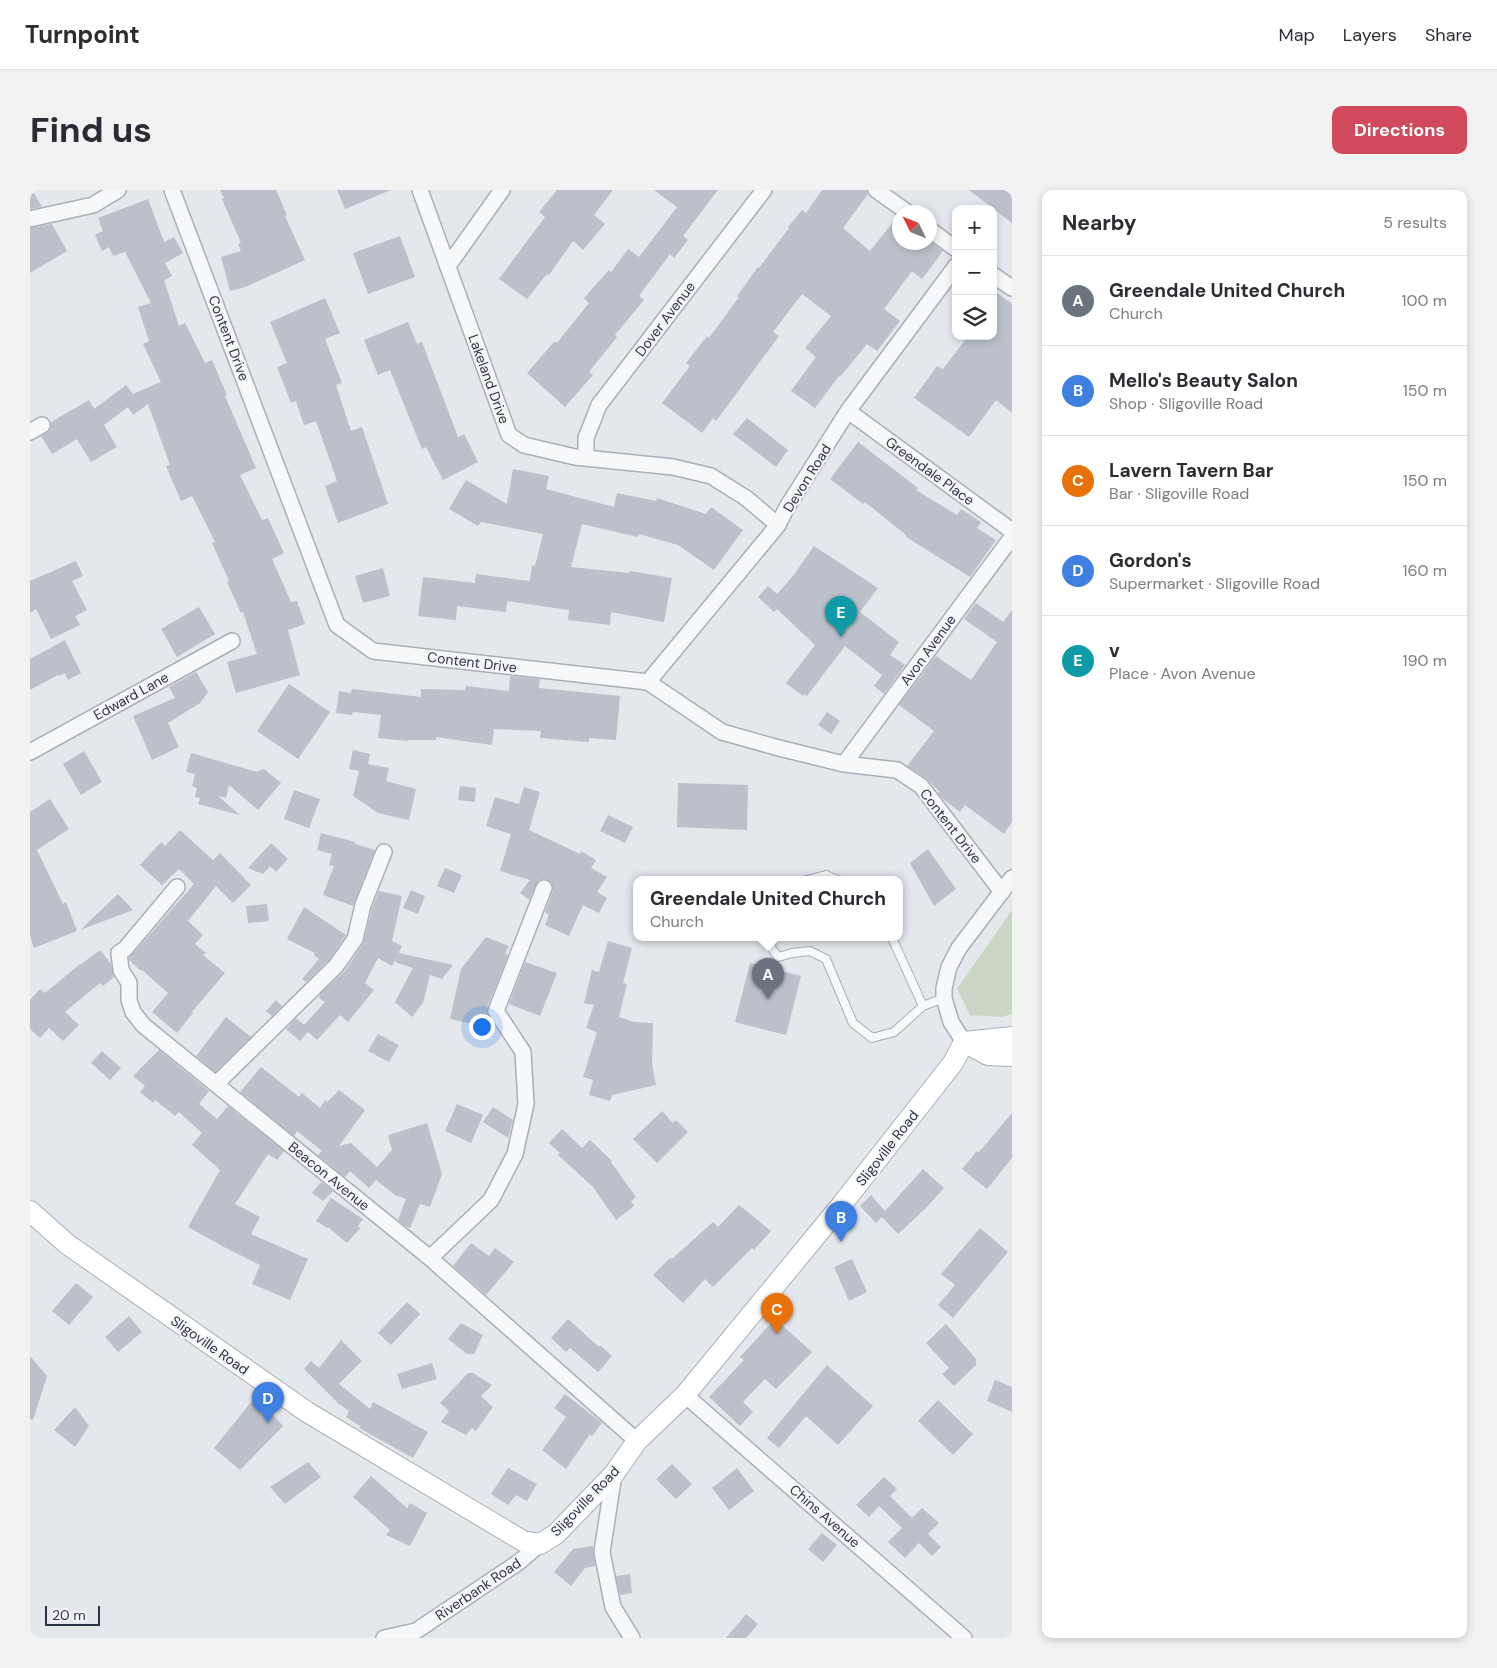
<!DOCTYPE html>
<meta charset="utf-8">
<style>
body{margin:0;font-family:"DM Sans",sans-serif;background:#f2f2f3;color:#2b2b33}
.controls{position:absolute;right:15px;top:15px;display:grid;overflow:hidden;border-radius:10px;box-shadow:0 2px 8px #0003}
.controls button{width:45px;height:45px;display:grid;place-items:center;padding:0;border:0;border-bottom:1px solid #e1e1e2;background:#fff;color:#2b2b33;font:25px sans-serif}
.compass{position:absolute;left:862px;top:15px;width:45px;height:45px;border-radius:50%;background:#fff;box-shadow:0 2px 8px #0003;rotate:313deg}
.scale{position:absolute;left:15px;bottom:12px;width:55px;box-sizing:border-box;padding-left:5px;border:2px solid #2b3445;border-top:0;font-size:14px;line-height:18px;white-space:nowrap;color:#2b3445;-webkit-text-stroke:4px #f4f6f9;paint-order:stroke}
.you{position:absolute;left:451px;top:836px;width:18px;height:18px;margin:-12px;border:4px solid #fff;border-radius:50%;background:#1a73e8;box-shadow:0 0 0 8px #1a73e833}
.badge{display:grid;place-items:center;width:32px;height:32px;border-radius:50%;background:#d1495b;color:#fff;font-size:16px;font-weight:700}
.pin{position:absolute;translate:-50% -41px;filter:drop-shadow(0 1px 2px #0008)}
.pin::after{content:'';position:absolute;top:26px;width:18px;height:15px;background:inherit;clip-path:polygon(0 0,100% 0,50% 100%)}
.popup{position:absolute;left:603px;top:686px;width:270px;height:65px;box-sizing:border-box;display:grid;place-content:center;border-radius:10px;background:#fff;filter:drop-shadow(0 1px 4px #0005);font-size:16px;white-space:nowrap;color:#7c7c81}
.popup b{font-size:19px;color:#2b2b33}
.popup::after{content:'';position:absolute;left:50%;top:100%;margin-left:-10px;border:10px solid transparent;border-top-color:#fff}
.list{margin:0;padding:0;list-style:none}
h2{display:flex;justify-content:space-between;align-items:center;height:65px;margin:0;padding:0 20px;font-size:21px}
h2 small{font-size:16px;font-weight:400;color:#7c7c81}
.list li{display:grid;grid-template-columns:32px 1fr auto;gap:15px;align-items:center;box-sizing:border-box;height:90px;padding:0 20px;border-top:1px solid #e1e1e2}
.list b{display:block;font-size:19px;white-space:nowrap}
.list p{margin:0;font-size:16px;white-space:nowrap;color:#7c7c81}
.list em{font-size:16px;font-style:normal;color:#7c7c81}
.icon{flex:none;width:28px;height:28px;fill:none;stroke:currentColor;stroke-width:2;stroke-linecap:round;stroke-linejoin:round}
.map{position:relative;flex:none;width:982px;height:1448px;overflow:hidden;border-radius:10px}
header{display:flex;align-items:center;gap:30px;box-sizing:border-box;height:70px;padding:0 25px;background:#fff;border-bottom:1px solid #e1e1e2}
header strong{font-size:24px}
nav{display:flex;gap:28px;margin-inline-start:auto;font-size:18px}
.intro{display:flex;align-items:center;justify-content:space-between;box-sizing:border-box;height:120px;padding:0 30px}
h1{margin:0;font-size:35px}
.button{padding:12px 22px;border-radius:10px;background:#d1495b;color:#fff;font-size:18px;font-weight:700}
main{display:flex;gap:30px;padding:0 30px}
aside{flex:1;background:#fff;border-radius:10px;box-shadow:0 2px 8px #0003}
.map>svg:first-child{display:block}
.green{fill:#c9d6c5}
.building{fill:#bbc0ca}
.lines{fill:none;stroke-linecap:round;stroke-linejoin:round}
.lane-casing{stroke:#a9aeb7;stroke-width:10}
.street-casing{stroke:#a9aeb7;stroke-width:18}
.secondary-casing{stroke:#a9aeb7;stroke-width:22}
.lane{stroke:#f7f8fa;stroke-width:8}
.street{stroke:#f7f8fa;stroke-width:15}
.secondary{stroke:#fff;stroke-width:20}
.labels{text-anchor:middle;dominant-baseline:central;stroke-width:4.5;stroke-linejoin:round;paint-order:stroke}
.street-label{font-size:14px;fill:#2b3445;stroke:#f4f6f9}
</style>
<header>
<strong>Turnpoint</strong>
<nav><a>Map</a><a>Layers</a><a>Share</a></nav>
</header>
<div class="intro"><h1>Find us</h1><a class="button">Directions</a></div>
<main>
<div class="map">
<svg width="982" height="1448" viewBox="0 0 982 1448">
<rect width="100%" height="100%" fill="#e4e7ec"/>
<path class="green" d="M 982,720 L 982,824 L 971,827 L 940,825 L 927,799 Z"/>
<path class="building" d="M 0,0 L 2,0 L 12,17 L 0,19 Z
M 190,0 L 246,0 L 257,25 L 255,26 L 275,70 L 215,97 L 200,101 L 191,67 L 211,61 L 208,54 L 211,53 L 192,9 L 194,8 Z
M 307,0 L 361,0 L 315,19 Z
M 527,0 L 583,0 L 564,25 L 575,34 L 553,60 L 543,51 L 519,85 L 517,84 L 497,109 L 469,89 L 515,27 L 509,22 Z
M 624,0 L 688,0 L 653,46 L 658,50 L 644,68 L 640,64 L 609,106 L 614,110 L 585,145 L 587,147 L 559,182 L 563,185 L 535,217 L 497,183 L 525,151 L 527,153 L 559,113 L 554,108 L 579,80 L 581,82 L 598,59 L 609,67 L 647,17 Z
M 792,0 L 837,0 L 838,4 L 813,38 L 840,61 L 867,27 L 870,28 L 870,52 L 901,52 L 913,61 L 892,89 L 882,81 L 854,119 L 870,131 L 847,161 L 837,154 L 810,187 L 809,186 L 785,218 L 761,201 L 786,167 L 775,158 L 801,126 L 772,104 L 743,142 L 749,146 L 686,231 L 683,228 L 672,243 L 632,213 L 660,176 L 656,173 L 677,146 L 679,148 L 709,107 L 707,106 L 728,77 L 729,78 L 759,38 L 758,37 L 772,20 L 776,23 Z
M 939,0 L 982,0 L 982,33 Z
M 118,9 L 134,52 L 144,47 L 153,63 L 135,73 L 142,86 L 134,90 L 149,136 L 155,133 L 175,173 L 182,170 L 197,205 L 195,206 L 226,278 L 210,285 L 232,330 L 238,328 L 254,363 L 242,369 L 261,412 L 267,411 L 275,434 L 258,440 L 270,485 L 206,503 L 197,472 L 227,464 L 213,422 L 211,423 L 197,392 L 199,391 L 182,353 L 185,352 L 162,306 L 151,311 L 136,276 L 140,275 L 118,214 L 103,225 L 98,217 L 74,235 L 87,257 L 61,272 L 47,249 L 22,264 L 11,246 L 20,240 L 21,232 L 59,210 L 64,219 L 96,195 L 103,204 L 131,192 L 113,154 L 119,151 L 108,117 L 121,113 L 95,62 L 83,66 L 79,57 L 72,61 L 65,45 L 73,41 L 68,28 Z
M 22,34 L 37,61 L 0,83 L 0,38 Z
M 370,46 L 385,87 L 338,104 L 323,63 Z
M 963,100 L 982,114 L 982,223 L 966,210 L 939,247 L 884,208 L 907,176 L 913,179 L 938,146 L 963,146 Z
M 295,108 L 310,143 L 295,149 L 312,193 L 306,195 L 321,241 L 332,237 L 358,314 L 308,333 L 295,296 L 307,291 L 286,231 L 274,235 L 266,211 L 261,213 L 247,177 L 257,173 L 240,132 Z
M 378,132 L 387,154 L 392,152 L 428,247 L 434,244 L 448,272 L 413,290 L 396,257 L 392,259 L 360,180 L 348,185 L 334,150 Z
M 717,228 L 758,260 L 746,277 L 703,244 Z
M 828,252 L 888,298 L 886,300 L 927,325 L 931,319 L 951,332 L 947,338 L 966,350 L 940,387 L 876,347 L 876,345 L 835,312 L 833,314 L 800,289 Z
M 483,279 L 519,286 L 516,299 L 584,317 L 587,303 L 626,311 L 627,308 L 676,324 L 681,317 L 713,340 L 684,380 L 648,355 L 609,344 L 608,347 L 552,334 L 541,377 L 599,383 L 600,381 L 642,388 L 634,432 L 581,422 L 580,435 L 538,430 L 539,420 L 477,411 L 476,422 L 427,416 L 426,430 L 388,426 L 393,387 L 445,393 L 446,384 L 500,391 L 502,375 L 505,376 L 513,344 L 451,332 L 448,336 L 419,319 L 436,290 L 477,314 Z
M 784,356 L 848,398 L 830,422 L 869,452 L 860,465 L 875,475 L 854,504 L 844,496 L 852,485 L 815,456 L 777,506 L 774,504 L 773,506 L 756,493 L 785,455 L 747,419 L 744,422 L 728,407 L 738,396 L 747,404 L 763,386 Z
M 46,371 L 53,386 L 42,391 L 57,420 L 45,426 L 50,435 L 21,449 L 6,419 L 0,423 L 0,391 Z
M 353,378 L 360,406 L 333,413 L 325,386 Z
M 946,413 L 973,432 L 982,420 L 982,632 L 974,644 L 935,615 L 930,622 L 913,609 L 908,603 L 909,601 L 896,588 L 877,576 L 904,541 L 869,515 L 906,466 L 941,490 L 967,452 L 934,429 Z
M 169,417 L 185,444 L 147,467 L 131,439 Z
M 35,450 L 51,483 L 38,490 L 35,483 L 28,486 L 28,485 L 0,500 L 0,469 Z
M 166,482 L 178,502 L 170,513 L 138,533 L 149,557 L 122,570 L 103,526 L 145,508 L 139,497 Z
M 480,486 L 510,489 L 509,498 L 590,506 L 586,550 L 559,548 L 559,552 L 510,548 L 511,541 L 464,539 L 462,555 L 406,547 L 406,550 L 378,550 L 378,551 L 348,548 L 351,525 L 323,522 L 322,525 L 306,523 L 309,501 L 321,503 L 322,499 L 391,507 L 391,499 L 435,500 L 436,496 L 479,501 Z
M 259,494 L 300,522 L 268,569 L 227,541 Z
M 797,522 L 810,531 L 801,544 L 788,535 Z
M 323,560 L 340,564 L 338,574 L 359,578 L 356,591 L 386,599 L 379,630 L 348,623 L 323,606 L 329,581 L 319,579 Z
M 54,561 L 72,592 L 51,605 L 33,574 Z
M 161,563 L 227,582 L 234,579 L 251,593 L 228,620 L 199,595 L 196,608 L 188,606 L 210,625 L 168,614 L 170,608 L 165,607 L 167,598 L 162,596 L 165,584 L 156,582 Z
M 648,593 L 718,595 L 717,640 L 647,637 Z
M 430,596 L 446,598 L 445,612 L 428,610 Z
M 494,597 L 510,602 L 499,640 L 550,664 L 551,661 L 566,670 L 561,678 L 577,687 L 567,702 L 577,708 L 569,723 L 553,715 L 539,746 L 515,735 L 519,725 L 515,722 L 523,701 L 522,693 L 517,689 L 509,690 L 499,710 L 490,703 L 500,690 L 470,681 L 481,644 L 456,636 L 465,607 L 489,614 Z
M 264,600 L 290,609 L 279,638 L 254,629 Z
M 20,609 L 39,639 L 7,660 L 33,714 L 36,712 L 47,741 L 4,758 L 0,746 L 0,622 Z
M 578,625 L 603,637 L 595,653 L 570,641 Z
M 150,640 L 183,670 L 190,663 L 221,695 L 203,713 L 186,696 L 158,731 L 173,745 L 165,754 L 176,763 L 173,765 L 195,783 L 162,822 L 163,823 L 147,843 L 122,822 L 138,803 L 112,780 L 111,781 L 99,770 L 99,768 L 164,694 L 149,679 L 132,695 L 110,675 L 131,652 L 135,656 Z
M 291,643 L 325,652 L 325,654 L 345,660 L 323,716 L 293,705 L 304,676 L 299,675 L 302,664 L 287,660 Z
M 241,653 L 258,669 L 246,682 L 240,676 L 233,684 L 218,678 Z
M 898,659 L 926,699 L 904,716 L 880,673 Z
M 415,678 L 432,685 L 424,703 L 407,696 Z
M 381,700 L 395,706 L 388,724 L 373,718 Z
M 349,701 L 372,706 L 362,751 L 372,756 L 369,763 L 423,775 L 412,789 L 400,785 L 393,813 L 382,827 L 365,812 L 383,778 L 365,772 L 367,767 L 362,776 L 348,768 L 335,793 L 344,800 L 318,832 L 310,825 L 287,850 L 278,842 L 270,851 L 256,839 L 266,828 L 274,835 L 295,812 L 289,808 L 290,804 L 314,782 L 333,754 L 342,718 Z
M 88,704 L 103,720 L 50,740 Z
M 237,714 L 239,731 L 218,733 L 216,716 Z
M 274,717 L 316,745 L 299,770 L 276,792 L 272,789 L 289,769 L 284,765 L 285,763 L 257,749 Z
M 456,747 L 479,756 L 475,764 L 478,765 L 457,818 L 457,822 L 461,831 L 460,838 L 420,829 L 431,779 Z
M 578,751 L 602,758 L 593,793 L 597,794 L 589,827 L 604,832 L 623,833 L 622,874 L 626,895 L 582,905 L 580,911 L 559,905 L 563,890 L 553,887 L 567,842 L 556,838 L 564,815 L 554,813 L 562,780 L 569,782 Z
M 70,760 L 81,774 L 84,787 L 73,796 L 70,793 L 35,822 L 49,835 L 33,851 L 19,838 L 10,848 L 0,839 L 0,810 L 10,799 L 15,803 L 50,774 L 50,775 Z
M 495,772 L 527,783 L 510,826 L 479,814 Z
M 720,773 L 771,786 L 756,845 L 705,832 Z
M 246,810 L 252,816 L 242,826 L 236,821 Z
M 196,827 L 221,847 L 185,882 L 166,866 Z
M 348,844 L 369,855 L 359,872 L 338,861 Z
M 129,860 L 179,901 L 169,914 L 187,929 L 198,916 L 254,961 L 247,970 L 238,964 L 205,1014 L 230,1027 L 221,1044 L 278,1069 L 260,1110 L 222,1094 L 230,1075 L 194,1057 L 158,1037 L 190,980 L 162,955 L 172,943 L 149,922 L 145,926 L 125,910 L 123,913 L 110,902 L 115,896 L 103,886 Z
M 72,861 L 91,878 L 80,890 L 61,873 Z
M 231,877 L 269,907 L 272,903 L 290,918 L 295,910 L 297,912 L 309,900 L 335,920 L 309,956 L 321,953 L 347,977 L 362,960 L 358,945 L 397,933 L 412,984 L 400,1017 L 390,1014 L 380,1038 L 375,1036 L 368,1030 L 376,1009 L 365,1005 L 346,990 L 339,998 L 320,981 L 315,987 L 288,965 L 292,961 L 267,941 L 264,946 L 210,902 Z
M 427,914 L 453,925 L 441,953 L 415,941 Z
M 463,917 L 483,930 L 478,948 L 453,932 Z
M 632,921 L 643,933 L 646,930 L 658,942 L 627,973 L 603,949 Z
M 982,923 L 982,968 L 957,999 L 932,979 L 947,961 L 948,963 Z
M 532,939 L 552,958 L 560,950 L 582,971 L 581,972 L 606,1007 L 601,1011 L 604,1016 L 586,1030 L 563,997 L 528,965 L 530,963 L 519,953 Z
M 893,979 L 914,998 L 896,1018 L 868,1044 L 852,1027 L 846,1033 L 830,1016 L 841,1005 L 855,1021 Z
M 291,992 L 303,1001 L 293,1011 L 282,1003 Z
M 301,1008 L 333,1029 L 328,1036 L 330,1038 L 317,1053 L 298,1037 L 297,1038 L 286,1031 Z
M 709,1015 L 741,1041 L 724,1060 L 722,1058 L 683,1097 L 675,1089 L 653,1113 L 623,1085 L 640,1068 L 642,1069 L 683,1032 L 688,1037 Z
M 950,1038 L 978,1062 L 923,1128 L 908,1115 L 925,1095 L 911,1084 Z
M 441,1053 L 459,1066 L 465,1058 L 484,1072 L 456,1105 L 423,1076 Z
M 822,1069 L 837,1102 L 819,1111 L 804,1077 Z
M 46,1093 L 63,1107 L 39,1135 L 22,1121 Z
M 377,1112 L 390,1124 L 361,1155 L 348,1143 Z
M 99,1126 L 112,1142 L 88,1162 L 75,1147 Z
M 538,1129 L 569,1157 L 570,1155 L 582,1166 L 568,1182 L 540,1158 L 536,1162 L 521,1148 Z
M 745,1129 L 782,1162 L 746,1199 L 735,1189 L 713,1212 L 723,1222 L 710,1236 L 679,1207 L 714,1170 L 710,1167 Z
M 431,1133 L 453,1145 L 444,1164 L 437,1164 L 418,1149 Z
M 916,1134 L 946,1169 L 946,1175 L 924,1196 L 912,1184 L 919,1178 L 896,1153 Z
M 311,1150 L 332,1171 L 309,1194 L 340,1219 L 343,1212 L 398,1242 L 383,1268 L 329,1238 L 330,1236 L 316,1227 L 319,1221 L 308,1213 L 274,1179 L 281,1171 L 289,1178 Z
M 0,1166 L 17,1186 L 3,1230 L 0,1229 Z
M 402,1173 L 407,1189 L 372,1199 L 367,1184 Z
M 797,1175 L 843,1216 L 808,1255 L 776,1226 L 749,1258 L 737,1248 Z
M 438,1183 L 443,1183 L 462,1195 L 451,1206 L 463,1217 L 446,1241 L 442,1238 L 436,1245 L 411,1232 L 419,1221 L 410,1213 Z
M 965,1190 L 982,1197 L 982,1222 L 957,1211 Z
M 535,1204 L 572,1233 L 562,1246 L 560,1244 L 536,1279 L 512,1260 L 536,1227 L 524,1218 Z
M 226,1206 L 253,1236 L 210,1280 L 184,1258 Z
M 908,1210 L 943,1244 L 923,1265 L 888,1231 Z
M 45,1217 L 59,1236 L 45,1257 L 24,1240 Z
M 278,1272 L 291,1287 L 255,1314 L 240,1297 Z
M 642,1274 L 662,1294 L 646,1309 L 626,1289 Z
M 478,1278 L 507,1294 L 497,1311 L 486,1305 L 478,1315 L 461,1304 Z
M 707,1278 L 724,1301 L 699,1320 L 682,1298 Z
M 341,1286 L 377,1318 L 380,1313 L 397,1323 L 380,1356 L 356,1345 L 360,1340 L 323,1307 Z
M 854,1287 L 867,1299 L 860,1306 L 882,1328 L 892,1318 L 909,1333 L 898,1344 L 911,1357 L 902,1366 L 889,1353 L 875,1368 L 858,1352 L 872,1338 L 849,1316 L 839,1327 L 826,1315 Z
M 792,1343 L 807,1355 L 793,1372 L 778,1359 Z
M 563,1356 L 565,1376 L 555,1378 L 541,1396 L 524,1382 L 543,1359 Z
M 600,1384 L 602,1403 L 590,1405 L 586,1386 Z
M 716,1424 L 728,1434 L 716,1448 L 696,1448 Z"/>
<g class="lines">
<defs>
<path id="lane" d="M 777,690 L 796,685 L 808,690
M 742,748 L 741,757 L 748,767 L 762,763 L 780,761 L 796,769 L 823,833 L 842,848 L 864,842 L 893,816 L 914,808
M 862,748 L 893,816"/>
<path id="street" d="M 142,0 L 307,435 L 343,461 L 618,492 L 692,542 L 749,558 L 814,574 L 867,580 L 891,596 L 972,702
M 390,0 L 479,245 L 494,255 L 545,267 L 643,277 L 681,286 L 716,308 L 748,335
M 846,0 L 877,22
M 0,29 L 63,15 L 88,0
M 899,39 L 926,59
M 418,76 L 472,0
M 963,85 L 982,98
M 818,221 L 982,341
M 0,242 L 12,235
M 556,267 L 556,248 L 569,215 L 734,0
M 618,492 L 748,335 L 757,317 L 818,221 L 926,76
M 0,562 L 202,451
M 814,574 L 982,347
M 147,697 L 95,759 L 89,763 L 91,780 L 99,793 L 99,810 L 103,822 L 113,835 L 400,1068 L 607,1251
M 934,852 L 921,832 L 914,808 L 914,798 L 919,777 L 929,758 L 982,688
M 186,894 L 306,776 L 325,749 L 333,715 L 354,662
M 400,1068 L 461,1010 L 485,964 L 496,914 L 493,862 L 466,821 L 514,698
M 655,1205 L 934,1448
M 584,1284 L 572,1362 L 583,1417 L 602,1448
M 354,1448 L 386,1441 L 489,1372 L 510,1354"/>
<path id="secondary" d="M 934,852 L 958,865 L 982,866
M 934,852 L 982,847
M 0,1021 L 37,1054 L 277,1222 L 493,1351 L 510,1354 L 526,1344 L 584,1284 L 607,1251 L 655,1205 L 813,1013 L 923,873 L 934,852"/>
</defs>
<use href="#lane" class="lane-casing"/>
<use href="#street" class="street-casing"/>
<use href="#secondary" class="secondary-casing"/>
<use href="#lane" class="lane"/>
<use href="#street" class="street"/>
<use href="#secondary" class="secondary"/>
</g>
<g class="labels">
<g class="street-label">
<text transform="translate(635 129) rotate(-53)">Dover Avenue</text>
<text transform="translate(199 148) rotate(69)">Content Drive</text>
<text transform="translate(459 189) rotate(70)">Lakeland Drive</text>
<text transform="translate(900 281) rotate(36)">Greendale Place</text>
<text transform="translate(777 288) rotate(-58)">Devon Road</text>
<text transform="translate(898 460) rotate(-54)">Avon Avenue</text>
<text transform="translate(442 472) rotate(7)">Content Drive</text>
<text transform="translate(101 506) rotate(-29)">Edward Lane</text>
<text transform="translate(921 636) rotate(52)">Content Drive</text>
<text transform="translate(857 958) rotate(-52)">Sligoville Road</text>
<text transform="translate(299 986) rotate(39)">Beacon Avenue</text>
<text transform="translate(180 1155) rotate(35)">Sligoville Road</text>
<text transform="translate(555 1311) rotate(-46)">Sligoville Road</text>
<text transform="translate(795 1326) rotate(41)">Chins Avenue</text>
<text transform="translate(448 1399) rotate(-34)">Riverbank Road</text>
</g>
</g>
</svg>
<div class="controls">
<button>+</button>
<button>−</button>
<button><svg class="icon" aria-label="layers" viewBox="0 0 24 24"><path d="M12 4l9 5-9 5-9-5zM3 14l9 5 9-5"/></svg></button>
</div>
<svg class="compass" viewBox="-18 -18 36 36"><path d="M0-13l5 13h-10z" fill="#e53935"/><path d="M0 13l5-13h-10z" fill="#7c7c81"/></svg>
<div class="scale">20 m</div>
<div class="you"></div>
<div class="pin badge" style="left:738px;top:809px;background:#6b7280">A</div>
<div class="popup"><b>Greendale United Church</b>Church</div>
<div class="pin badge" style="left:811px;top:1052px;background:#3f7fe0">B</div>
<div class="pin badge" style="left:747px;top:1144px;background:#e8710a">C</div>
<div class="pin badge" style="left:238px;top:1233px;background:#3f7fe0">D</div>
<div class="pin badge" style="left:811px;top:447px;background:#0f9aa8">E</div>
</div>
<aside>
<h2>Nearby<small>5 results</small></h2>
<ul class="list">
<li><span class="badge" style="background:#6b7280">A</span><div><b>Greendale United Church</b><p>Church</p></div><em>100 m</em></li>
<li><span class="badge" style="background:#3f7fe0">B</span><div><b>Mello's Beauty Salon</b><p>Shop · Sligoville Road</p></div><em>150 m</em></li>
<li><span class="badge" style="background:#e8710a">C</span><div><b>Lavern Tavern Bar</b><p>Bar · Sligoville Road</p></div><em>150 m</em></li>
<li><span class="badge" style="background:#3f7fe0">D</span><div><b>Gordon's</b><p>Supermarket · Sligoville Road</p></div><em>160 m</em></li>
<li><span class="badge" style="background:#0f9aa8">E</span><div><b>v</b><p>Place · Avon Avenue</p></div><em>190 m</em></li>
</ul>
</aside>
</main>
